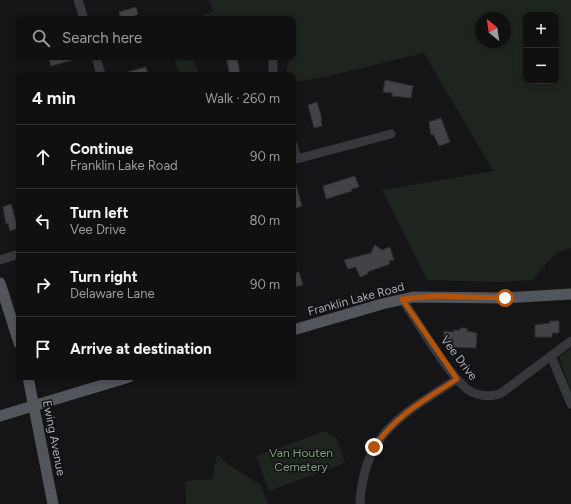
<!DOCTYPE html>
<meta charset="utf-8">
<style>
body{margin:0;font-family:Figtree,sans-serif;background:#19191a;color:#f1f3f6}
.controls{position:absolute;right:12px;top:12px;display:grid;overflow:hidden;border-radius:8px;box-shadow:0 2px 6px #0003}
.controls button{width:36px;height:36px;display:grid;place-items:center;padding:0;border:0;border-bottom:1px solid #303031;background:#101011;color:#f1f3f6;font:20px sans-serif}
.compass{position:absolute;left:475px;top:12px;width:36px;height:36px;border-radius:50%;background:#101011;box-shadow:0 2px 6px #0003;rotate:331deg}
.stop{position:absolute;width:12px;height:12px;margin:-9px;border:3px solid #b45309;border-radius:50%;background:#fff}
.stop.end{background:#b45309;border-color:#fff;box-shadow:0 1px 4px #0008}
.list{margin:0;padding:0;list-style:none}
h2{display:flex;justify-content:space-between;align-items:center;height:52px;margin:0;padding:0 16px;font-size:17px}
h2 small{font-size:13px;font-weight:400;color:#9c9d9f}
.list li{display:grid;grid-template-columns:26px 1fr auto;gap:12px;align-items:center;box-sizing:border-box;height:64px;padding:0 16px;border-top:1px solid #303031}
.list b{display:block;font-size:15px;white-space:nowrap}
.list p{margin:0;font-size:13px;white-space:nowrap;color:#9c9d9f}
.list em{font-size:13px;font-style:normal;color:#9c9d9f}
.icon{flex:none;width:22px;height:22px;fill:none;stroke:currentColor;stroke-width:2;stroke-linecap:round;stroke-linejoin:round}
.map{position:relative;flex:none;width:571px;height:504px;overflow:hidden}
.search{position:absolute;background:#101011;box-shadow:0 2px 6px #0003;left:16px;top:16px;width:280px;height:44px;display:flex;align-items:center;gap:10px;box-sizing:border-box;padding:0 14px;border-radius:8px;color:#9c9d9f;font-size:15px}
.panel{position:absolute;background:#101011;box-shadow:0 2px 6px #0003;left:16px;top:72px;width:280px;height:308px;border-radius:8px}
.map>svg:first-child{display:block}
.green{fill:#1d251e;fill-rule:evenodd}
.building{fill:#414347;stroke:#2f2f33}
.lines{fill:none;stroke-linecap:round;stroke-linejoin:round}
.minor{stroke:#36383c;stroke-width:9}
.major{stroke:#52555b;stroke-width:11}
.route{stroke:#b45309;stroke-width:5}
.labels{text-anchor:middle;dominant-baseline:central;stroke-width:3;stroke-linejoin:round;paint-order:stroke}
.street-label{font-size:12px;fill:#a7adb7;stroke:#101012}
.park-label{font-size:12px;fill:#7fa27e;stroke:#101012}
</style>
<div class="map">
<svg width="571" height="504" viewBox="0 0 571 504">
<rect width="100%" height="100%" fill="#151517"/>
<path class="green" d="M 209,0 L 571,0 L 571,248 L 556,253 L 532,280 L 500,282 L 427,280 L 382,190 L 493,171 L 424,53 L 325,77 L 293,82 L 293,75 L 286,75 L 289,57 L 293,57 L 293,19 L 196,19 L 213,11 ZM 526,15 L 556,15 L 556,81 L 526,81 ZM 481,18 L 505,18 L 505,42 L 481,42 Z
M 174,57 L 193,57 L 199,75 L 180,75 Z
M 571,348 L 571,392 L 559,357 Z
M 325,431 L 337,438 L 345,463 L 269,491 L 256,456 Z
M 217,454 L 229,465 L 261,485 L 268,504 L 186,504 L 185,481 L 212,479 Z"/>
<path class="building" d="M 136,7 L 138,14 L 135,15 L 136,19 L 121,19 L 119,12 Z
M 48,57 L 76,57 L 76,59 L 51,66 Z
M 226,57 L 237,57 L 240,75 L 230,75 Z
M 146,67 L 148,75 L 124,75 L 124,73 Z
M 385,80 L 413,86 L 411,98 L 392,96 L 392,93 L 383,92 Z
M 317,102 L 322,119 L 321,119 L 322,126 L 314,128 L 308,105 Z
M 441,118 L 450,142 L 439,146 L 433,134 L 431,135 L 429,122 Z
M 355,176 L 359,187 L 351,189 L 352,191 L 326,199 L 323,186 Z
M 293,181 L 295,181 L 302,206 L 293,209 Z
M 11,204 L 18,228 L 10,231 L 8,223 L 6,224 L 3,207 Z
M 375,245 L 382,250 L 390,247 L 394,260 L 389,261 L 390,264 L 367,272 L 368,274 L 360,277 L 356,267 L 348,269 L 344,260 L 371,253 Z
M 299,272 L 303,285 L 293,287 L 293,274 Z
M 550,321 L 559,321 L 559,333 L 552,333 L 552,337 L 535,337 L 535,325 L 550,323 Z
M 460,328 L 467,328 L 467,331 L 477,333 L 476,348 L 452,347 L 452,343 L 444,343 L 444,331 L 454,332 L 454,330 L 460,330 Z"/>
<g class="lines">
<path class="minor" d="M 78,0 L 84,19
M 96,57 L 101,75
M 273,57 L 273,75
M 293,145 L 297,159
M 293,160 L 391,134
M 0,260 L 19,254
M 402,299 C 416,319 452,381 470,391 C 480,397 489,397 500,394 L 571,341
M 551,356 L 571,404
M 360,504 C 363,433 403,414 457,379"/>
<path class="major" d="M 0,283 L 19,343
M 293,330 L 382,304 L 413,297 L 505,298 L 571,294
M 28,377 L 53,504
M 0,416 L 129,377"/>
</g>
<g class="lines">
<path class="route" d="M 374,447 C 396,415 425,400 457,379 L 402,299 L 434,296 L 505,298"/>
</g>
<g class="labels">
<g class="street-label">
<text transform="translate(356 299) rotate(-15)">Franklin Lake Road</text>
<text transform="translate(459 358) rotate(53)">Vee Drive</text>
<text transform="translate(54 438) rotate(79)">Ewing Avenue</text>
</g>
<g class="park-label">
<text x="301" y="453">Van Houten<tspan x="301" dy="14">Cemetery</tspan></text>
</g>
</g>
</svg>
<div class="controls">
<button>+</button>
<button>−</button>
</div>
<svg class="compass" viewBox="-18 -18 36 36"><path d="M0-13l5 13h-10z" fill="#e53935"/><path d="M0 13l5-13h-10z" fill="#9c9d9f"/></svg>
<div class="stop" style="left:505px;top:298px"></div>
<div class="stop end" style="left:374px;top:447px"></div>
<div class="search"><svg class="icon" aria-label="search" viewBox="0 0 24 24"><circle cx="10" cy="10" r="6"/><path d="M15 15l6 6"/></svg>Search here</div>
<section class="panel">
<h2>4 min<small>Walk · 260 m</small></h2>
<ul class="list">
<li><svg class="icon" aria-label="ahead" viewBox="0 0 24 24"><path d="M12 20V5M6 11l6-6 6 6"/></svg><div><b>Continue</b><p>Franklin Lake Road</p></div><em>90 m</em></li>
<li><svg class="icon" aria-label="left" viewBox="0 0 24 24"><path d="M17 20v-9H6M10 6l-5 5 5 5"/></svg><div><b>Turn left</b><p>Vee Drive</p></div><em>80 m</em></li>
<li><svg class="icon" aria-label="right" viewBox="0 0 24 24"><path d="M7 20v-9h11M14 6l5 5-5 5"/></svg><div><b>Turn right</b><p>Delaware Lane</p></div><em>90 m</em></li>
<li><svg class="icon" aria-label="arrive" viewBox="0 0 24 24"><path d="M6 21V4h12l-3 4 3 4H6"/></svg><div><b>Arrive at destination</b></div></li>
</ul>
</section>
</div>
